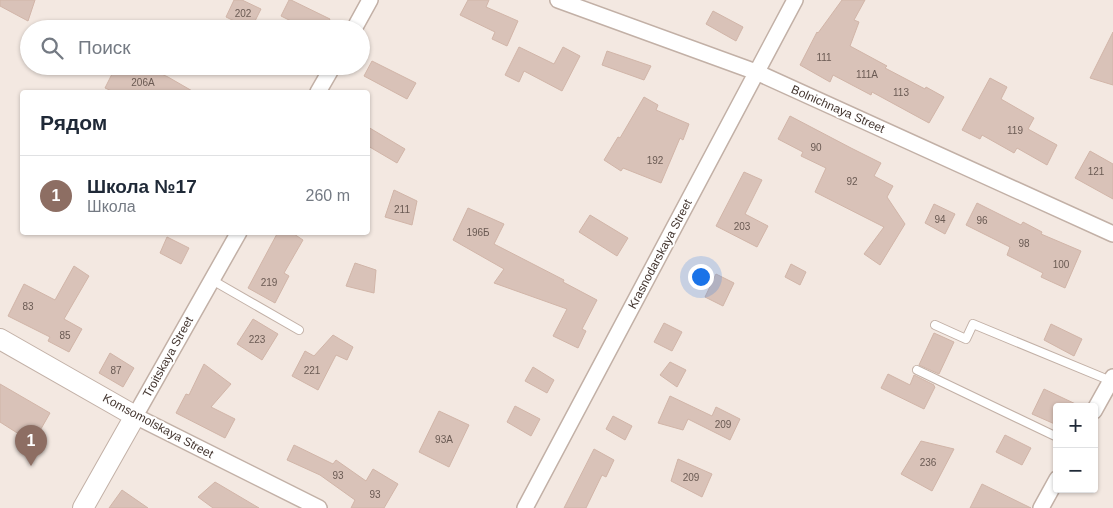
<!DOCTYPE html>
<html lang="ru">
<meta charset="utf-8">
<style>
body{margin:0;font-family:Arial,sans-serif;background:#f6f6f7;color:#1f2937}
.controls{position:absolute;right:15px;bottom:15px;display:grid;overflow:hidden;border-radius:5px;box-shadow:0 1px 4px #0004}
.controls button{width:45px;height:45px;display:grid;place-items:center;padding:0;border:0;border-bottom:1px solid #e0e1e3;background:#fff;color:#1f2937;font:25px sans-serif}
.you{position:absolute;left:700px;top:276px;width:18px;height:18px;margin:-12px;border:4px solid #fff;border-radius:50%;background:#1a73e8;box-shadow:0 0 0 8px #1a73e833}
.badge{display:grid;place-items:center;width:32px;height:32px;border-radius:50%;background:#111827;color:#fff;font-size:16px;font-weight:700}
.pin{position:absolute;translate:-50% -41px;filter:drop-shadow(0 1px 2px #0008)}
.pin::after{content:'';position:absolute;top:26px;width:18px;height:15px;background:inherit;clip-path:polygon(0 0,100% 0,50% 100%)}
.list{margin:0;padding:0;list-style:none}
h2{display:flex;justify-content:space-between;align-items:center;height:65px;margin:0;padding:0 20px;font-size:21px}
h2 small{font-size:16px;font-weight:400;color:#747a83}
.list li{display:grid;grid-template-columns:32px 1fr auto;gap:15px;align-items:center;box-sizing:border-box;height:80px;padding:0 20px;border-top:1px solid #e0e1e3}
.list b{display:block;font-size:19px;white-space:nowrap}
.list p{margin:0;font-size:16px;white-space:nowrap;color:#747a83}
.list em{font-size:16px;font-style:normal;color:#747a83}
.icon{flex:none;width:28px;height:28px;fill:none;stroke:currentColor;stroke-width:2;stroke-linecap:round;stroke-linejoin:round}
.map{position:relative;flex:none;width:1113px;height:508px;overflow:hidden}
.search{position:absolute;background:#fff;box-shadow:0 1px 4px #0004;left:20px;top:20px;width:350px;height:55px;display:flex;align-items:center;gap:12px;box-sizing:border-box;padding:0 18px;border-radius:28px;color:#747a83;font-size:19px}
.panel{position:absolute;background:#fff;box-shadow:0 1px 4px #0004;left:20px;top:90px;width:350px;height:145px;border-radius:5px}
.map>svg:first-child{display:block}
.building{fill:#d9c2b8;stroke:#d1b5a8}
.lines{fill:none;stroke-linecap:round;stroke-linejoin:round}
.service-casing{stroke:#c2b0a6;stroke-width:10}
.minor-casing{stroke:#c2b0a6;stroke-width:18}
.tertiary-casing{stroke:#c2b0a6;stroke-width:22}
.service{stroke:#fff;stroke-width:8}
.minor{stroke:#fff;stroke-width:15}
.tertiary{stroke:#fff;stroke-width:20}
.labels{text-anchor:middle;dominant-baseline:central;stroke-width:4;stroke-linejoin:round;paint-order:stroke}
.number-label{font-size:10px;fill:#6a5a53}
.street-label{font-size:12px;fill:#453731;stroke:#fff}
</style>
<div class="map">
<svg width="1113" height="508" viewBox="0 0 1113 508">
<rect width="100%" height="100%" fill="#f3e8e1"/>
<path class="building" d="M 0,0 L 35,0 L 28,21 L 0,6 Z
M 234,0 L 242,0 L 261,9 L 251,29 L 226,17 Z
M 289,0 L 291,0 L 330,19 L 325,29 L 307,29 L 281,16 Z
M 468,0 L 489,0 L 486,7 L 518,21 L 507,46 L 492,39 L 495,32 L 460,15 Z
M 842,0 L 865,0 L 854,20 L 859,22 L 850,46 L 887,66 L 885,68 L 925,89 L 926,87 L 944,97 L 929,123 L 872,92 L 871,95 L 833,75 L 830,82 L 800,65 L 817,32 L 818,33 Z
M 713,11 L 743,27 L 736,41 L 706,24 Z
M 1113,32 L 1113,85 L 1090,78 Z
M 519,47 L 554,64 L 563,47 L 580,56 L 562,91 L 524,71 L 519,82 L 505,75 Z
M 607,51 L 651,66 L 644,80 L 602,65 Z
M 372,61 L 416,83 L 407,99 L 364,76 Z
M 116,66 L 144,66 L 168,77 L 194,92 L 114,92 L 105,88 Z
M 990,78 L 1007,87 L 1001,99 L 1034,118 L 1028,129 L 1057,145 L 1047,165 L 1017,148 L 1014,153 L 982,135 L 980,139 L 962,130 Z
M 644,97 L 658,105 L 656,110 L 689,124 L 683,140 L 680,138 L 661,183 L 623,168 L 621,171 L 604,160 L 618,137 L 620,138 Z
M 790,116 L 851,148 L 881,163 L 874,176 L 893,186 L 887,197 L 905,224 L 880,265 L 864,254 L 884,227 L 815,192 L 826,168 L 801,156 L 803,152 L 778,139 Z
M 368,127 L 405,149 L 397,163 L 368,146 Z
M 1090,151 L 1113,164 L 1113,199 L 1075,178 Z
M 744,172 L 762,180 L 745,214 L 768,226 L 757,247 L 716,226 Z
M 394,190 L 417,201 L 412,225 L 385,217 Z
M 977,203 L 1021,225 L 1023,222 L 1042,232 L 1041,234 L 1081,251 L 1065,288 L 1041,277 L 1043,273 L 1007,255 L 1010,247 L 966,225 Z
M 934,204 L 955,214 L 945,234 L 925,223 Z
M 468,208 L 504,224 L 494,244 L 564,280 L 563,282 L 597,300 L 582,329 L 586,331 L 578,348 L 553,336 L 567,309 L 494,283 L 504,269 L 453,240 Z
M 590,215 L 628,238 L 617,256 L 579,232 Z
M 278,232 L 291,232 L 303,240 L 284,273 L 289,276 L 275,303 L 248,288 Z
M 167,237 L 189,248 L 181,264 L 160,253 Z
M 355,263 L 376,270 L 374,293 L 346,286 Z
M 791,264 L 806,272 L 800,285 L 785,277 Z
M 74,266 L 89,276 L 64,319 L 82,329 L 69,352 L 48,341 L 50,337 L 8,316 L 24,284 L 55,300 Z
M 716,274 L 734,283 L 723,306 L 705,297 Z
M 253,319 L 278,334 L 262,360 L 237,344 Z
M 664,323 L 682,332 L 672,351 L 654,342 Z
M 1051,324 L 1082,339 L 1074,356 L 1044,340 Z
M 934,333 L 954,342 L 939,374 L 919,365 Z
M 333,335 L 353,347 L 347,360 L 336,355 L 318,390 L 292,376 L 305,351 L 314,356 Z
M 110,353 L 134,368 L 123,387 L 99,373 Z
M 670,362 L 686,370 L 677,387 L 660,375 Z
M 204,364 L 231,384 L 211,407 L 235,419 L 225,438 L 176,413 L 186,394 L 189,395 Z
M 533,367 L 554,380 L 547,393 L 525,381 Z
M 888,374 L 910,385 L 914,375 L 934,385 L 934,386 L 935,387 L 924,409 L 881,388 Z
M 0,384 L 50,413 L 33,443 L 0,422 Z
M 1044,389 L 1082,407 L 1057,407 L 1057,425 L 1032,414 Z
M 670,396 L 712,416 L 716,407 L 740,419 L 730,440 L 688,419 L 683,430 L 658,423 Z
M 515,406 L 540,419 L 531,436 L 507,422 Z
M 439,411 L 469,425 L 449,467 L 419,452 Z
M 613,416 L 632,426 L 625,440 L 606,429 Z
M 1005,435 L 1031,448 L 1022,465 L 996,452 Z
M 921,441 L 954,449 L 932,491 L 901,474 Z
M 294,445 L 333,464 L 336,460 L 366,481 L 373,469 L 398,484 L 384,508 L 351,508 L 355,500 L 320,475 L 287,460 Z
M 594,449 L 614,460 L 606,477 L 602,475 L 586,508 L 564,508 Z
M 678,459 L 712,474 L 702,497 L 671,481 Z
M 215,482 L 259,508 L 213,508 L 198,497 Z
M 982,484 L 1031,508 L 970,508 Z
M 122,490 L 148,508 L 109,508 Z"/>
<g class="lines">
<defs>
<path id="service" d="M 212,280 L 299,330
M 935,325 L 966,339 L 973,324 L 1111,381
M 917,370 L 1057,437"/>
<path id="minor" d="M 558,0 L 756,72 L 1113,234
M 354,29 L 370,0
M 318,92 L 333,66
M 239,232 L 135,416 L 319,508
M 1094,411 L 1113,377
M 525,508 L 795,0
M 1041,508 L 1057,479"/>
<path id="tertiary" d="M 0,339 L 135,416 L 83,508"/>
</defs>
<use href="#service" class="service-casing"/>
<use href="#minor" class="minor-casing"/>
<use href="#tertiary" class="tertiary-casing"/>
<use href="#service" class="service"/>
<use href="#minor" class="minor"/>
<use href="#tertiary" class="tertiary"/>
</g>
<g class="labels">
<g class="number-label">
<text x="243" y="13">202</text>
<text x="824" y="57">111</text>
<text x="867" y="74">111А</text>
<text x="143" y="82">206А</text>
<text x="901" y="92">113</text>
<text x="1015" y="130">119</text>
<text x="816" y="147">90</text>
<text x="655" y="160">192</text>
<text x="1096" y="171">121</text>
<text x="852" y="181">92</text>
<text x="402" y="209">211</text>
<text x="940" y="219">94</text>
<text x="982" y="220">96</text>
<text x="742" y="226">203</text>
<text x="478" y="232">196Б</text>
<text x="1024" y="243">98</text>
<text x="1061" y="264">100</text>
<text x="269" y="282">219</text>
<text x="28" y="306">83</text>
<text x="65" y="335">85</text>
<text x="257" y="339">223</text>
<text x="116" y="370">87</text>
<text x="312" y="370">221</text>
<text x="723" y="424">209</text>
<text x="444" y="439">93А</text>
<text x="928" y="462">236</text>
<text x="338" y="475">93</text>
<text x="691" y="477">209</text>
<text x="375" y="494">93</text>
</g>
<g class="street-label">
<text transform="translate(838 109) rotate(24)">Bolnichnaya Street</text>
<text transform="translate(660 254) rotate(-62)">Krasnodarskaya Street</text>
<text transform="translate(168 357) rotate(-61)">Troitskaya Street</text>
<text transform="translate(158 426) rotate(28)">Komsomolskaya Street</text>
</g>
</g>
</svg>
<div class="controls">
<button>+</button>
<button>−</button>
</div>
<div class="you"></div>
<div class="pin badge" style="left:31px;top:466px;background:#8d6e63">1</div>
<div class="search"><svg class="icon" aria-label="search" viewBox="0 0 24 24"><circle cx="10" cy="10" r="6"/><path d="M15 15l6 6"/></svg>Поиск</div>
<section class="panel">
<h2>Рядом<small></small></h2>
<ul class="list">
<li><span class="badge" style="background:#8d6e63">1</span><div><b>Школа №17</b><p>Школа</p></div><em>260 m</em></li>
</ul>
</section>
</div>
